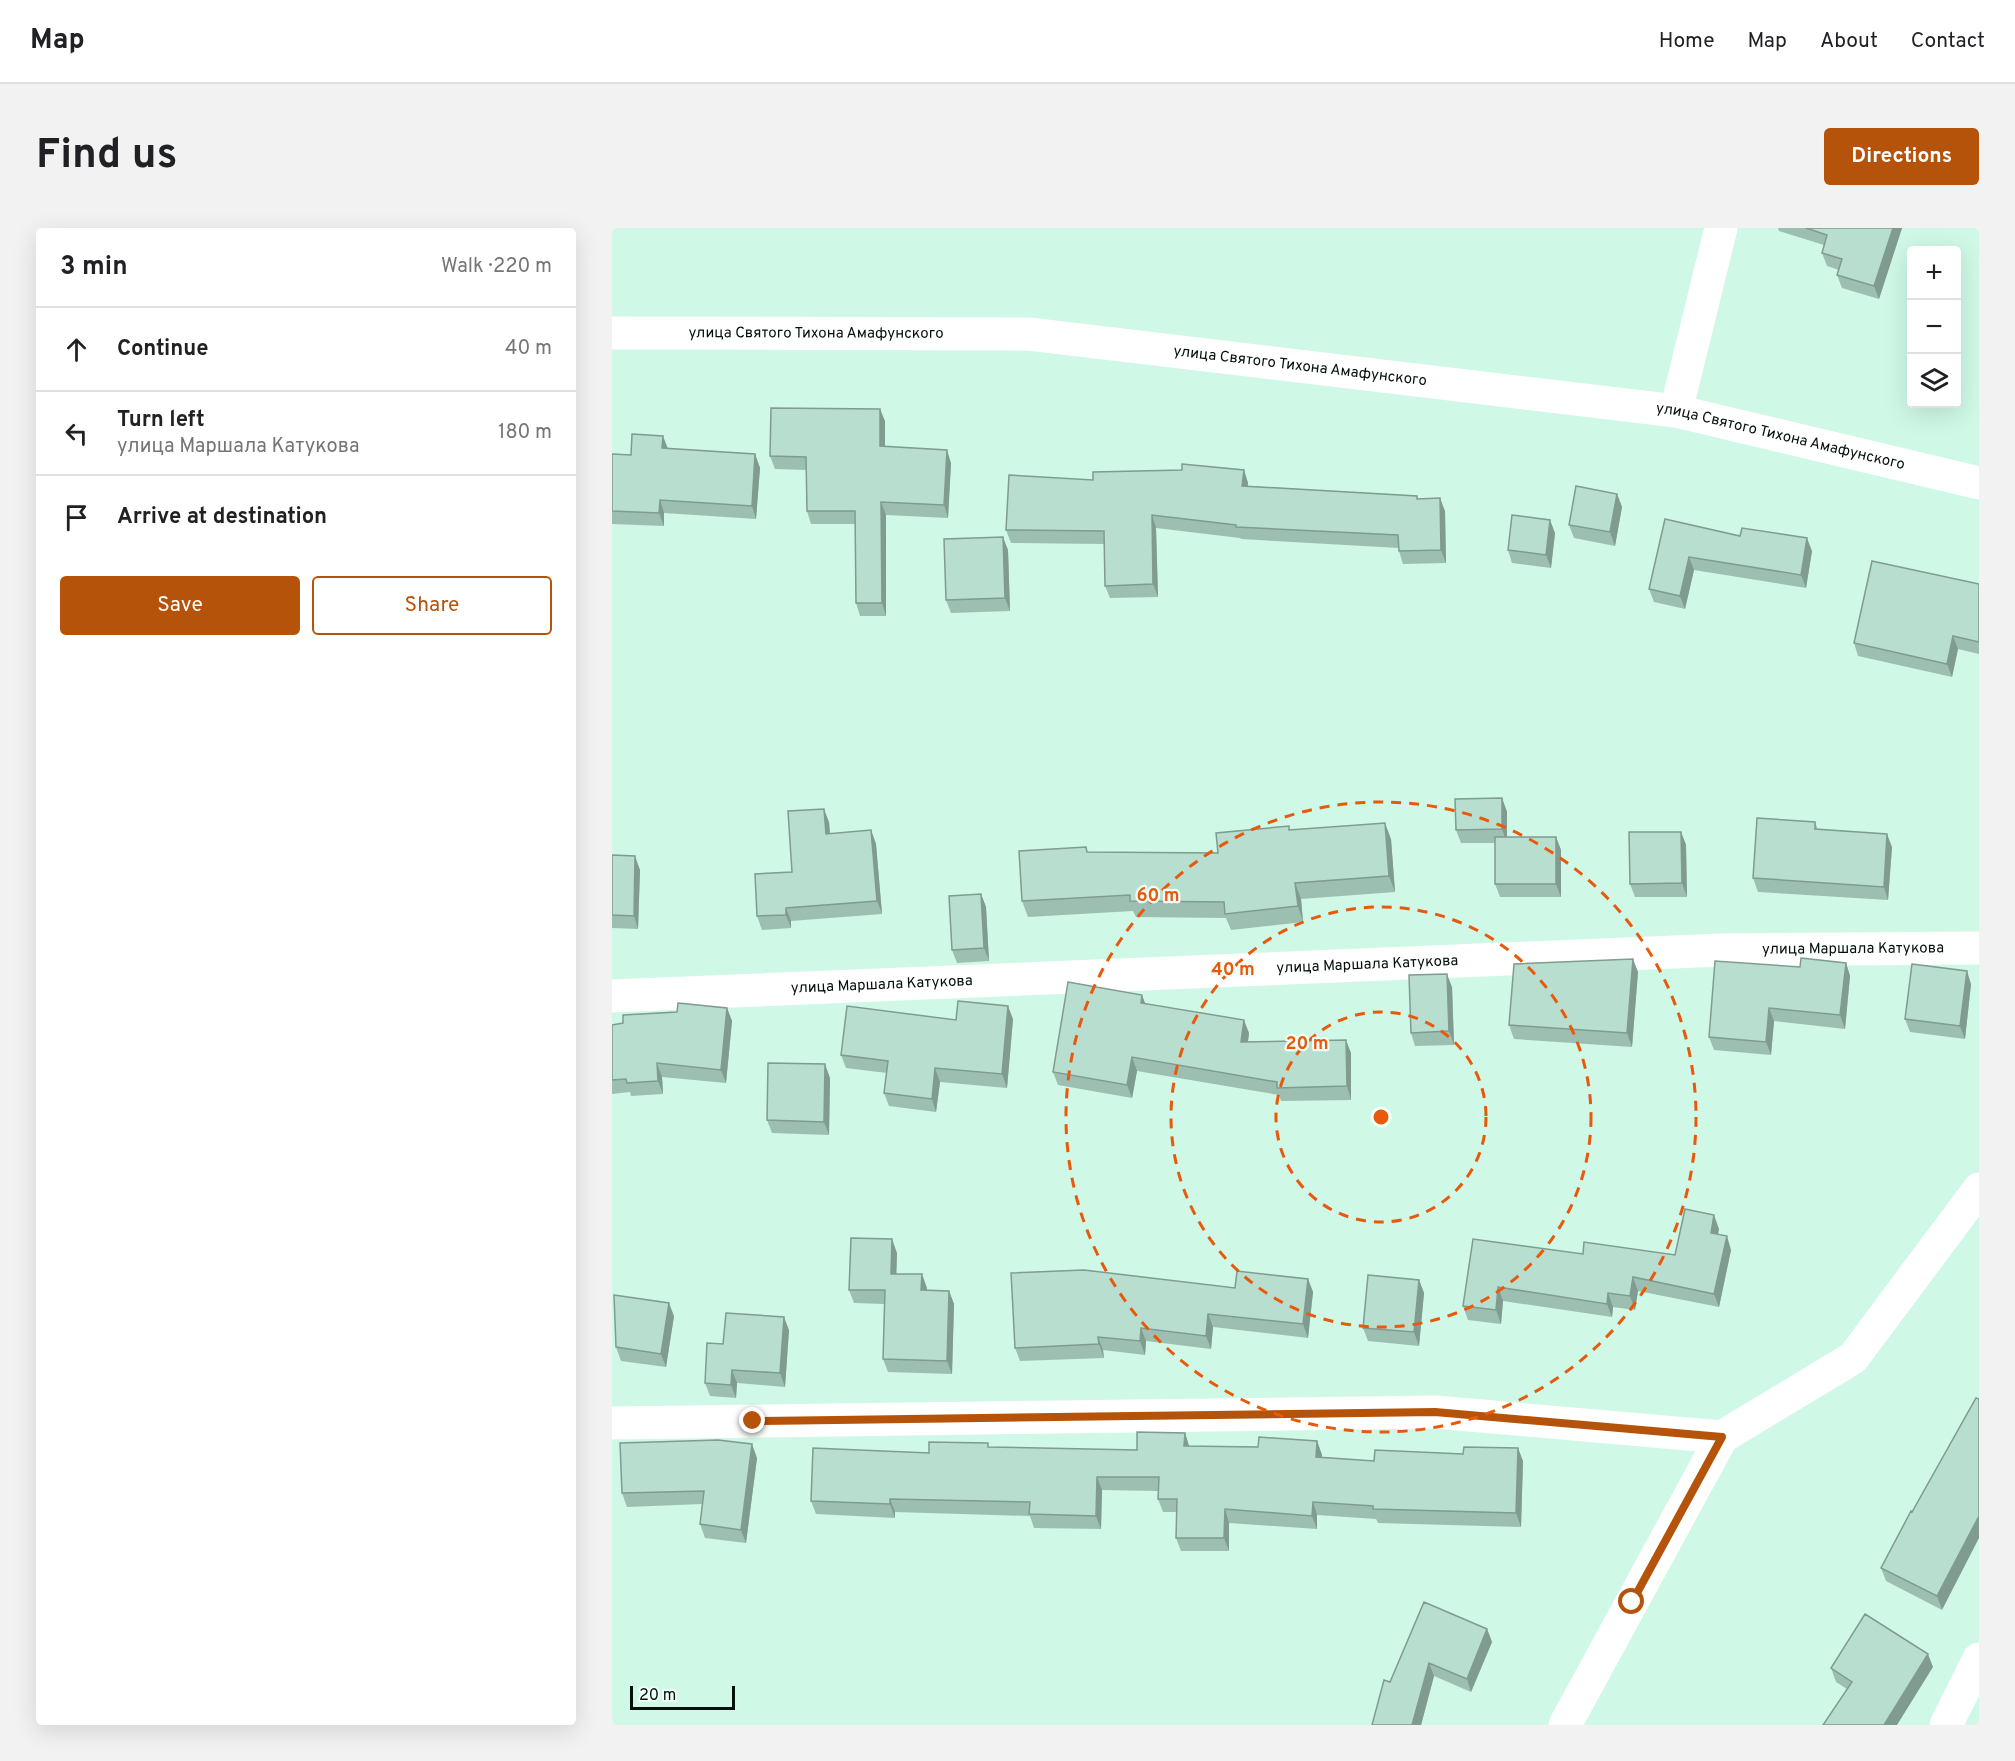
<!DOCTYPE html>
<meta charset="utf-8">
<style>
body{margin:0;font-family:Overpass,sans-serif;background:#f2f2f2;color:#202124}
.controls{position:absolute;right:18px;top:18px;display:grid;overflow:hidden;border-radius:6px;box-shadow:0 6px 24px #0002}
.controls button{width:54px;height:54px;display:grid;place-items:center;padding:0;border:0;border-bottom:2px solid #e0e0e0;background:#fff;color:#202124;font:30px sans-serif}
.scale{position:absolute;left:18px;bottom:15px;width:105px;box-sizing:border-box;padding-left:6px;border:3px solid #03100b;border-top:0;font-size:16px;line-height:21px;white-space:nowrap;color:#03100b;-webkit-text-stroke:4px #effff8;paint-order:stroke}
.stop{position:absolute;width:18px;height:18px;margin:-14px;border:4px solid #b45309;border-radius:50%;background:#fff}
.stop.end{background:#b45309;border-color:#fff;box-shadow:0 2px 6px #0008}
.list{margin:0;padding:0;list-style:none}
h2{display:flex;justify-content:space-between;align-items:center;height:78px;margin:0;padding:0 24px;font-size:26px}
h2 small{font-size:20px;font-weight:400;color:#757577}
.list li{display:grid;grid-template-columns:39px 1fr auto;gap:18px;align-items:center;box-sizing:border-box;height:84px;padding:0 24px;border-top:2px solid #e0e0e0}
.list b{display:block;font-size:22px;white-space:nowrap}
.list p{margin:0;font-size:20px;white-space:nowrap;color:#757577}
.list em{font-size:20px;font-style:normal;color:#757577}
.actions{display:flex;gap:12px;padding:18px 24px}
.actions a{flex:1;padding:14px 0;border:2px solid #b45309;border-radius:6px;text-align:center;font-size:21px;color:#b45309}
.actions .main{background:#b45309;color:#fff}
.icon{flex:none;width:33px;height:33px;fill:none;stroke:currentColor;stroke-width:2;stroke-linecap:round;stroke-linejoin:round}
.map{position:relative;flex:none;width:1367px;height:1497px;overflow:hidden;border-radius:6px}
header{display:flex;align-items:center;gap:36px;box-sizing:border-box;height:84px;padding:0 30px;background:#fff;border-bottom:2px solid #e0e0e0}
header strong{font-size:28px}
nav{display:flex;gap:33px;margin-inline-start:auto;font-size:21px}
.intro{display:flex;align-items:center;justify-content:space-between;box-sizing:border-box;height:144px;padding:0 36px}
h1{margin:0;font-size:42px}
.button{padding:15px 27px;border-radius:6px;background:#b45309;color:#fff;font-size:21px;font-weight:700}
main{display:flex;gap:36px;padding:0 36px}
aside{flex:1;background:#fff;border-radius:6px;box-shadow:0 6px 24px #0002}
.map>svg:first-child{display:block}
.lines{fill:none;stroke-linecap:round;stroke-linejoin:round}
.street{stroke:#fff;stroke-width:33}
.wall{fill:#9dbfb1}
.shaded-wall{fill:#809b90}
.building{fill:#b7dece;stroke:#809b90;stroke-width:1.5}
.route{stroke:#b45309;stroke-width:8}
.ring{fill:none;stroke:#e8590c;stroke-width:3;stroke-dasharray:10 8}
.labels{text-anchor:middle;dominant-baseline:central;stroke-width:4.5;stroke-linejoin:round;paint-order:stroke}
.street-label{font-size:15px;fill:#03100b;stroke:#effff8}
.centre{fill:#e8590c;stroke:#effff8;stroke-width:3}
.ring-label{font-size:18px;text-anchor:middle;font-weight:bold;fill:#e8590c;stroke:#effff8;stroke-width:4.5;stroke-linejoin:round;paint-order:stroke}
</style>
<header>
<strong>Map</strong>
<nav><a>Home</a><a>Map</a><a>About</a><a>Contact</a></nav>
</header>
<div class="intro"><h1>Find us</h1><a class="button">Directions</a></div>
<main>
<aside>
<h2>3 min<small>Walk · 220 m</small></h2>
<ul class="list">
<li><svg class="icon" aria-label="ahead" viewBox="0 0 24 24"><path d="M12 20V5M6 11l6-6 6 6"/></svg><div><b>Continue</b></div><em>40 m</em></li>
<li><svg class="icon" aria-label="left" viewBox="0 0 24 24"><path d="M17 20v-9H6M10 6l-5 5 5 5"/></svg><div><b>Turn left</b><p>улица Маршала Катукова</p></div><em>180 m</em></li>
<li><svg class="icon" aria-label="arrive" viewBox="0 0 24 24"><path d="M6 21V4h12l-3 4 3 4H6"/></svg><div><b>Arrive at destination</b></div></li>
</ul>
<div class="actions"><a class="main">Save</a><a>Share</a></div>
</aside>
<div class="map">
<svg width="1367" height="1497" viewBox="0 0 1367 1497">
<rect width="100%" height="100%" fill="#cff8e7"/>
<g class="lines">
<g class="street">
<path id="s1" d="M 0,105 L 417,106 L 1064,183 L 1367,255"/>
<path d="M 1064,183 L 1109,0"/>
<path id="s2" d="M 0,768 L 1110,722 L 1367,720"/>
<path d="M 0,1195 L 823,1184 L 1110,1209"/>
<path d="M 953,1497 L 1110,1209 L 1241,1130 L 1367,961"/>
<path d="M 1334,1497 L 1367,1431"/>
</g>
</g>
<path class="wall" d="M 1166,0 L 1290,0 L 1267,71 L 1230,60 L 1225,47 L 1227,42 L 1215,38 L 1210,25 L 1212,17 L 1167,3 Z
M 273,193 L 273,219 L 339,235 L 336,290 L 274,287 L 274,388 L 248,388 L 244,375 L 243,296 L 199,296 L 195,283 L 194,242 L 163,241 L 158,228 Z
M 55,221 L 143,226 L 148,240 L 144,291 L 52,285 L 52,298 L 0,296 L 0,226 L 19,227 Z
M 570,242 L 632,242 L 636,255 L 636,258 L 805,268 L 806,271 L 833,283 L 834,335 L 791,336 L 787,323 L 787,320 L 629,311 L 628,310 L 544,300 L 546,369 L 498,370 L 493,358 L 492,316 L 399,315 L 394,302 L 481,252 Z
M 1005,266 L 1010,279 L 1003,318 L 962,310 L 957,297 Z
M 1053,291 L 1128,308 L 1200,323 L 1194,360 L 1082,342 L 1073,381 L 1042,374 L 1037,361 Z
M 943,305 L 939,340 L 900,335 L 896,322 Z
M 396,322 L 398,383 L 339,385 L 334,372 Z
M 1367,356 L 1367,426 L 1346,421 L 1340,449 L 1246,428 L 1242,415 Z
M 890,570 L 895,584 L 895,609 L 944,609 L 949,622 L 949,669 L 888,669 L 883,656 L 883,615 L 849,615 L 844,602 Z
M 217,594 L 218,606 L 259,602 L 264,616 L 270,686 L 179,693 L 179,700 L 150,702 L 145,688 L 180,644 Z
M 1203,594 L 1206,602 L 1280,619 L 1276,672 L 1146,664 L 1141,650 Z
M 678,602 L 779,611 L 783,664 L 689,671 L 691,694 L 619,702 L 614,690 L 524,689 L 521,683 L 416,689 L 410,673 L 476,624 L 606,625 Z
M 1069,604 L 1074,617 L 1075,669 L 1023,669 L 1018,656 Z
M 0,627 L 28,642 L 26,701 L 0,700 Z
M 369,666 L 374,679 L 377,733 L 345,735 L 340,722 Z
M 1234,735 L 1238,748 L 1233,801 L 1162,793 L 1159,827 L 1102,822 L 1097,809 L 1188,739 Z
M 1026,744 L 1020,819 L 902,811 L 897,797 Z
M 1359,756 L 1353,811 L 1298,804 L 1293,791 Z
M 840,759 L 842,817 L 803,818 L 799,805 Z
M 533,775 L 637,805 L 636,814 L 739,825 L 739,872 L 669,873 L 667,867 L 525,843 L 520,870 L 446,857 L 441,844 Z
M 115,780 L 120,793 L 114,855 L 50,849 L 51,866 L 19,868 L 18,864 L 0,866 L 0,797 L 11,795 L 65,784 Z
M 401,791 L 395,860 L 328,854 L 324,884 L 277,878 L 272,865 L 275,845 L 234,840 L 229,827 L 344,792 Z
M 218,850 L 217,907 L 160,905 L 155,892 Z
M 1107,1001 L 1106,1006 L 1119,1022 L 1107,1079 L 1026,1063 L 1023,1082 L 1001,1079 L 1000,1089 L 891,1073 L 889,1096 L 856,1092 L 851,1078 L 861,1011 L 971,1026 L 1063,1027 Z
M 285,1025 L 284,1046 L 315,1060 L 315,1062 L 337,1063 L 342,1076 L 340,1146 L 276,1144 L 271,1131 L 272,1076 L 242,1075 L 237,1062 Z
M 696,1051 L 701,1064 L 696,1110 L 601,1099 L 599,1121 L 534,1113 L 533,1127 L 491,1122 L 492,1130 L 408,1133 L 403,1120 L 623,1060 Z
M 807,1052 L 812,1065 L 807,1118 L 756,1113 L 751,1100 Z
M 62,1088 L 54,1139 L 9,1133 L 4,1119 Z
M 177,1102 L 173,1159 L 125,1155 L 124,1170 L 98,1168 L 93,1155 L 111,1116 Z
M 573,1205 L 577,1218 L 646,1219 L 705,1213 L 710,1227 L 710,1229 L 762,1233 L 911,1233 L 909,1299 L 766,1295 L 764,1291 L 705,1287 L 705,1301 L 617,1295 L 617,1323 L 569,1323 L 564,1310 L 564,1284 L 551,1284 L 546,1271 L 546,1263 L 490,1262 L 489,1301 L 422,1300 L 418,1288 L 283,1284 L 283,1290 L 204,1286 L 199,1273 L 317,1225 L 377,1219 L 525,1222 Z
M 145,1230 L 134,1315 L 93,1310 L 88,1296 L 90,1276 L 15,1279 L 10,1265 Z
M 1300,1284 L 1330,1382 L 1274,1353 L 1269,1340 Z
M 875,1401 L 880,1414 L 859,1464 L 822,1448 L 809,1497 L 760,1497 L 778,1454 Z
M 1321,1439 L 1235,1461 L 1224,1454 L 1219,1440 Z"/>
<path class="shaded-wall" d="M 1281,0 L 1290,0 L 1267,71 L 1262,58 Z
M 268,181 L 273,193 L 273,231 L 268,218 Z
M 51,208 L 56,221 L 50,220 Z
M 335,222 L 339,235 L 336,290 L 332,277 Z
M 143,226 L 148,240 L 144,291 L 140,278 Z
M 632,242 L 636,255 L 634,270 L 630,258 Z
M 1005,266 L 1010,279 L 1003,318 L 998,304 Z
M 828,270 L 833,283 L 834,335 L 829,322 Z
M 48,272 L 52,285 L 52,298 L 47,285 Z
M 269,274 L 274,287 L 274,388 L 270,375 Z
M 540,287 L 544,300 L 546,369 L 541,356 Z
M 938,292 L 943,305 L 939,340 L 934,327 Z
M 391,309 L 396,322 L 398,383 L 393,370 Z
M 1195,310 L 1200,323 L 1194,360 L 1189,347 Z
M 1077,329 L 1082,342 L 1073,381 L 1068,368 Z
M 1341,408 L 1346,421 L 1340,449 L 1335,436 Z
M 890,570 L 895,584 L 895,615 L 890,601 Z
M 212,581 L 217,594 L 219,619 L 214,606 Z
M 773,595 L 779,611 L 783,664 L 777,648 Z
M 259,602 L 264,616 L 270,686 L 265,673 Z
M 1069,604 L 1074,617 L 1075,669 L 1070,655 Z
M 1275,606 L 1280,619 L 1276,672 L 1272,659 Z
M 944,609 L 949,622 L 949,669 L 944,656 Z
M 23,628 L 28,642 L 26,701 L 22,688 Z
M 683,655 L 689,671 L 691,694 L 686,678 Z
M 369,666 L 374,679 L 377,733 L 372,720 Z
M 174,680 L 179,693 L 179,700 L 174,687 Z
M 1021,731 L 1026,744 L 1020,819 L 1015,805 Z
M 1234,735 L 1238,748 L 1233,801 L 1228,787 Z
M 1355,743 L 1359,756 L 1353,811 L 1348,798 Z
M 835,746 L 840,759 L 842,817 L 837,803 Z
M 530,767 L 535,780 L 529,775 Z
M 396,778 L 401,791 L 395,860 L 390,846 Z
M 115,780 L 120,793 L 114,855 L 109,842 Z
M 1157,780 L 1162,793 L 1159,827 L 1154,814 Z
M 632,792 L 637,805 L 634,827 L 629,814 Z
M 734,812 L 739,825 L 739,872 L 735,858 Z
M 520,829 L 525,843 L 520,870 L 515,857 Z
M 45,835 L 50,849 L 51,866 L 46,853 Z
M 213,836 L 218,850 L 217,907 L 212,894 Z
M 323,840 L 328,854 L 324,884 L 320,871 Z
M 1102,987 L 1107,1001 L 1103,1018 L 1099,1005 Z
M 1115,1008 L 1119,1022 L 1107,1079 L 1102,1066 Z
M 280,1011 L 285,1025 L 284,1059 L 279,1046 Z
M 310,1046 L 315,1060 L 314,1075 L 309,1062 Z
M 1021,1049 L 1026,1063 L 1023,1082 L 1018,1068 Z
M 696,1051 L 701,1064 L 696,1110 L 691,1096 Z
M 807,1052 L 812,1065 L 807,1118 L 802,1104 Z
M 886,1059 L 891,1073 L 889,1096 L 884,1082 Z
M 337,1063 L 342,1076 L 340,1146 L 335,1133 Z
M 996,1065 L 1001,1079 L 1000,1089 L 995,1076 Z
M 57,1075 L 62,1088 L 54,1139 L 49,1126 Z
M 596,1086 L 601,1099 L 599,1121 L 594,1108 Z
M 172,1089 L 177,1102 L 173,1159 L 168,1145 Z
M 529,1100 L 534,1113 L 533,1127 L 528,1113 Z
M 486,1109 L 491,1122 L 492,1130 L 487,1116 Z
M 120,1142 L 125,1155 L 124,1170 L 119,1157 Z
M 573,1205 L 577,1218 L 572,1218 Z
M 705,1213 L 710,1227 L 709,1242 L 704,1229 Z
M 140,1216 L 145,1230 L 134,1315 L 129,1302 Z
M 906,1220 L 911,1233 L 909,1299 L 904,1285 Z
M 485,1249 L 490,1262 L 489,1301 L 484,1288 Z
M 278,1271 L 283,1284 L 283,1290 L 278,1276 Z
M 701,1274 L 705,1287 L 705,1301 L 700,1288 Z
M 613,1281 L 617,1295 L 617,1323 L 612,1310 Z
M 1367,1288 L 1367,1310 L 1330,1382 L 1325,1368 Z
M 875,1401 L 880,1414 L 859,1464 L 855,1451 Z
M 1316,1426 L 1321,1439 L 1285,1497 L 1272,1497 Z
M 817,1435 L 822,1448 L 809,1497 L 800,1497 Z"/>
<path class="building" d="M 1194,0 L 1281,0 L 1262,58 L 1225,47 L 1230,31 L 1210,25 L 1215,7 Z
M 159,180 L 268,181 L 268,218 L 335,222 L 332,277 L 269,274 L 270,375 L 244,375 L 243,283 L 195,283 L 194,229 L 158,228 Z
M 20,206 L 51,208 L 50,220 L 143,226 L 140,278 L 48,272 L 47,285 L 0,283 L 0,226 L 19,227 Z
M 570,236 L 632,242 L 630,258 L 805,268 L 805,271 L 828,270 L 829,322 L 787,323 L 786,307 L 624,299 L 624,297 L 540,287 L 541,356 L 493,358 L 492,303 L 394,302 L 397,247 L 481,252 L 481,244 L 570,242 Z
M 964,258 L 1005,266 L 998,304 L 957,297 Z
M 900,287 L 938,292 L 934,327 L 896,322 Z
M 1053,291 L 1128,308 L 1130,300 L 1195,310 L 1189,347 L 1077,329 L 1068,368 L 1037,361 Z
M 391,309 L 393,370 L 334,372 L 332,311 Z
M 1260,333 L 1367,356 L 1367,414 L 1341,408 L 1335,436 L 1242,415 Z
M 890,570 L 890,601 L 844,602 L 843,571 Z
M 212,581 L 214,606 L 259,602 L 265,673 L 174,680 L 174,687 L 145,688 L 143,646 L 180,644 L 176,583 Z
M 1145,590 L 1203,594 L 1203,601 L 1275,606 L 1272,659 L 1141,650 Z
M 773,595 L 777,648 L 683,655 L 686,678 L 613,686 L 612,674 L 518,673 L 518,667 L 410,673 L 407,623 L 474,619 L 475,624 L 606,625 L 604,605 L 677,598 L 677,602 Z
M 1017,604 L 1069,604 L 1070,655 L 1018,656 Z
M 883,609 L 944,609 L 944,656 L 883,656 Z
M 0,627 L 23,628 L 22,688 L 0,687 Z
M 369,666 L 372,720 L 340,722 L 337,668 Z
M 1189,730 L 1234,735 L 1228,787 L 1157,780 L 1154,814 L 1097,809 L 1103,733 L 1188,739 Z
M 1021,731 L 1015,805 L 897,797 L 902,736 Z
M 1300,736 L 1355,743 L 1348,798 L 1293,791 Z
M 835,746 L 837,803 L 799,805 L 797,747 Z
M 456,754 L 530,767 L 529,775 L 632,792 L 629,814 L 734,812 L 735,858 L 665,860 L 665,854 L 520,829 L 515,857 L 441,844 Z
M 346,773 L 396,778 L 390,846 L 323,840 L 320,871 L 272,865 L 276,833 L 229,827 L 235,778 L 344,792 Z
M 66,775 L 115,780 L 109,842 L 45,835 L 46,853 L 15,855 L 14,851 L 0,852 L 0,797 L 11,795 L 11,787 L 65,784 Z
M 156,835 L 213,836 L 212,894 L 155,892 Z
M 1073,981 L 1102,987 L 1099,1005 L 1115,1008 L 1102,1066 L 1021,1049 L 1018,1068 L 996,1065 L 995,1076 L 886,1059 L 884,1082 L 851,1078 L 861,1011 L 971,1026 L 972,1014 L 1063,1027 Z
M 239,1010 L 280,1011 L 279,1046 L 310,1046 L 309,1062 L 337,1063 L 335,1133 L 271,1131 L 273,1062 L 237,1062 Z
M 472,1042 L 623,1060 L 625,1043 L 696,1051 L 691,1096 L 596,1086 L 594,1108 L 529,1100 L 528,1113 L 486,1109 L 487,1116 L 403,1120 L 399,1045 Z
M 756,1047 L 807,1052 L 802,1104 L 751,1100 Z
M 2,1067 L 57,1075 L 49,1126 L 4,1119 Z
M 114,1085 L 172,1089 L 168,1145 L 120,1142 L 119,1157 L 93,1155 L 95,1115 L 111,1116 Z
M 1364,1170 L 1367,1171 L 1367,1288 L 1325,1368 L 1269,1340 L 1299,1283 L 1300,1284 Z
M 525,1204 L 573,1205 L 572,1218 L 646,1219 L 647,1209 L 705,1213 L 704,1229 L 762,1233 L 763,1222 L 851,1226 L 852,1219 L 906,1220 L 904,1285 L 761,1281 L 761,1278 L 701,1274 L 700,1288 L 613,1281 L 612,1310 L 564,1310 L 565,1271 L 546,1271 L 547,1249 L 485,1249 L 484,1288 L 417,1286 L 418,1274 L 278,1271 L 278,1276 L 199,1273 L 201,1220 L 317,1225 L 317,1214 L 376,1215 L 376,1219 L 525,1222 Z
M 106,1212 L 140,1216 L 129,1302 L 88,1296 L 92,1263 L 10,1265 L 8,1215 Z
M 812,1374 L 875,1401 L 855,1451 L 817,1435 L 800,1497 L 760,1497 L 772,1452 L 778,1454 Z
M 1253,1386 L 1316,1426 L 1272,1497 L 1211,1497 L 1240,1454 L 1219,1440 Z"/>
<g class="lines">
<path class="route" d="M 141,1193 L 823,1184 L 1110,1209 L 1020,1374"/>
</g>
<g class="ring">
<circle cx="769" cy="889" r="105"/>
<circle cx="769" cy="889" r="210"/>
<circle cx="769" cy="889" r="315"/>
</g>
<g class="labels">
<g class="street-label">
<text stroke="none"><textPath href="#s1" startOffset="204">улица Святого Тихона Амафунского</textPath></text>
<text stroke="none"><textPath href="#s1" startOffset="690">улица Святого Тихона Амафунского</textPath></text>
<text stroke="none"><textPath href="#s1" startOffset="1176">улица Святого Тихона Амафунского</textPath></text>
<text stroke="none"><textPath href="#s2" startOffset="1242">улица Маршала Катукова</textPath></text>
<text stroke="none"><textPath href="#s2" startOffset="756">улица Маршала Катукова</textPath></text>
<text stroke="none"><textPath href="#s2" startOffset="270">улица Маршала Катукова</textPath></text>
</g>
</g>
<circle cx="769" cy="889" r="9" class="centre"/>
<g class="ring-label">
<text x="546" y="673">60 m</text>
<text x="621" y="747">40 m</text>
<text x="695" y="821">20 m</text>
</g>
</svg>
<div class="controls">
<button>+</button>
<button>−</button>
<button><svg class="icon" aria-label="layers" viewBox="0 0 24 24"><path d="M12 4l9 5-9 5-9-5zM3 14l9 5 9-5"/></svg></button>
</div>
<div class="scale">20 m</div>
<div class="stop" style="left:1020px;top:1374px"></div>
<div class="stop end" style="left:141px;top:1193px"></div>
</div>
</main>
